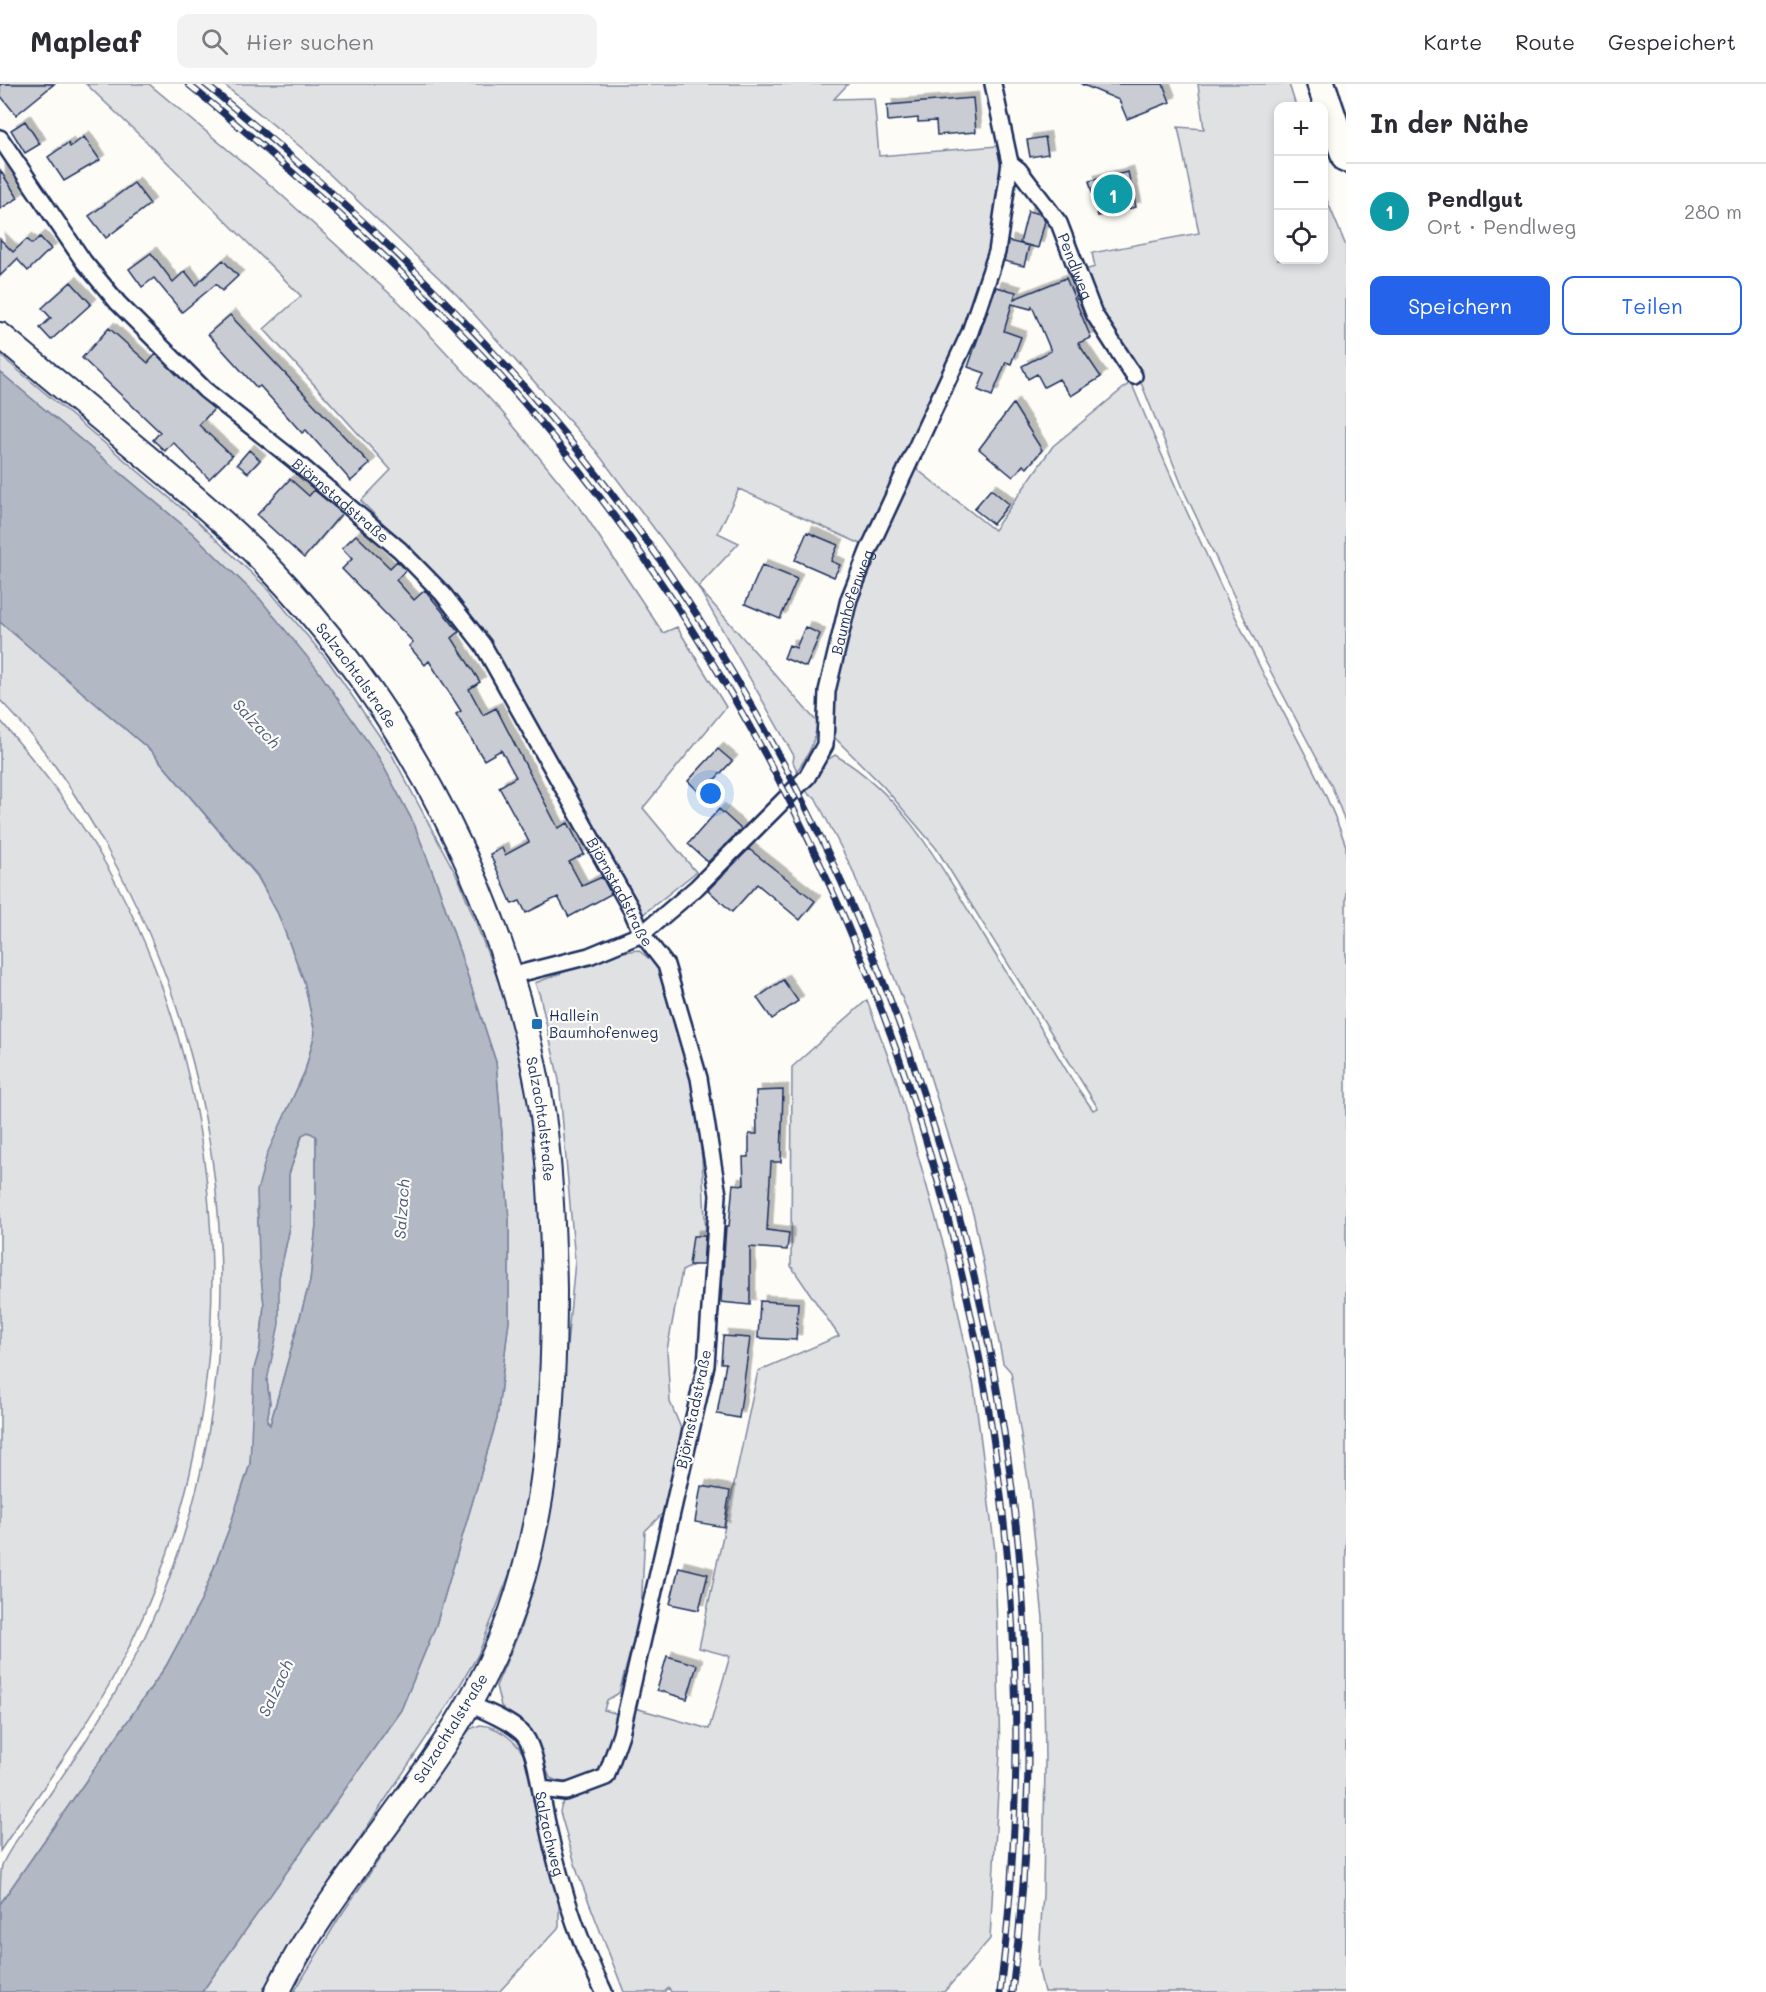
<!DOCTYPE html>
<html lang="de">
<meta charset="utf-8">
<style>
body{margin:0;font-family:Mali,sans-serif;background:#f2f2f3;color:#2b2b33}
.controls{position:absolute;right:18px;top:18px;display:grid;overflow:hidden;border-radius:12px;box-shadow:0 3px 9px #0003}
.controls button{width:54px;height:54px;display:grid;place-items:center;padding:0;border:0;border-bottom:2px solid #e1e1e2;background:#fff;color:#2b2b33;font:30px sans-serif}
.you{position:absolute;left:711px;top:710px;width:21px;height:21px;margin:-15px;border:4px solid #fff;border-radius:50%;background:#1a73e8;box-shadow:0 0 0 9px #1a73e833}
.badge{display:grid;place-items:center;width:39px;height:39px;border-radius:50%;background:#2563eb;color:#fff;font-size:20px;font-weight:700}
.pin{position:absolute;translate:-50% -50%;border:3px solid #fff;box-shadow:0 2px 6px #0006}
.list{margin:0;padding:0;list-style:none}
h2{display:flex;justify-content:space-between;align-items:center;height:78px;margin:0;padding:0 24px;font-size:26px}
h2 small{font-size:20px;font-weight:400;color:#7c7c81}
.list li{display:grid;grid-template-columns:39px 1fr auto;gap:18px;align-items:center;box-sizing:border-box;height:96px;padding:0 24px;border-top:2px solid #e1e1e2}
.list b{display:block;font-size:22px;white-space:nowrap}
.list p{margin:0;font-size:20px;white-space:nowrap;color:#7c7c81}
.list em{font-size:20px;font-style:normal;color:#7c7c81}
.actions{display:flex;gap:12px;padding:18px 24px}
.actions a{flex:1;padding:14px 0;border:2px solid #2563eb;border-radius:12px;text-align:center;font-size:21px;color:#2563eb}
.actions .main{background:#2563eb;color:#fff}
.icon{flex:none;width:33px;height:33px;fill:none;stroke:currentColor;stroke-width:2;stroke-linecap:round;stroke-linejoin:round}
.map{position:relative;flex:none;width:1346px;height:1908px;overflow:hidden}
header{display:flex;align-items:center;gap:36px;box-sizing:border-box;height:84px;padding:0 30px;background:#fff;border-bottom:2px solid #e1e1e2}
header strong{font-size:28px}
nav{display:flex;gap:33px;margin-inline-start:auto;font-size:21px}
.search{width:420px;height:54px;background:#f2f2f3;display:flex;align-items:center;gap:15px;box-sizing:border-box;padding:0 21px;border-radius:12px;color:#7c7c81;font-size:22px}
main{display:flex}
aside{flex:1;background:#fff}
.map>svg:first-child{display:block}
.green{fill:#e0e1e3;stroke:#7e88a0;stroke-width:1.5}
.water{fill:#b3b8c5;stroke:#76819c;stroke-width:1.5;fill-rule:evenodd}
.building{fill:#c9ccd3;stroke:#1b2f5e;stroke-width:1.5;filter:url(#shadow)}
.lines{fill:none;stroke-linecap:round;stroke-linejoin:round}
.street-casing{stroke:#1b2f5e;stroke-width:20}
.primary-casing{stroke:#1b2f5e;stroke-width:28}
.highway-casing{stroke:#1b2f5e;stroke-width:32}
.street{stroke:#fdfcf7;stroke-width:15}
.primary{stroke:#fdfcf7;stroke-width:24}
.highway{stroke:#fdfcf7;stroke-width:27}
.rail-casing{stroke:#1b2f5e;stroke-width:7}
.rail{stroke:#fdfcf7;stroke-width:4.5;stroke-dasharray:14;stroke-linecap:butt}
.poi-dot{fill:#1f6fb2;stroke:#fdfcf7;stroke-width:2}
.labels{text-anchor:middle;dominant-baseline:central;stroke-width:4.5;stroke-linejoin:round;paint-order:stroke}
.street-label{font-size:15px;fill:#1b2f5e;stroke:#fdfcf7}
.poi-label{font-size:15px;fill:#1b2f5e;stroke:#fdfcf7;text-anchor:start}
.water-label{font-size:16px;font-style:italic;fill:#49587d;stroke:#fdfcf7}
</style>
<header>
<strong>Mapleaf</strong>
<div class="search"><svg class="icon" aria-label="search" viewBox="0 0 24 24"><circle cx="10" cy="10" r="6"/><path d="M15 15l6 6"/></svg>Hier suchen</div>
<nav><a>Karte</a><a>Route</a><a>Gespeichert</a></nav>
</header>
<main>
<div class="map">
<svg width="1346" height="1908" viewBox="0 0 1346 1908">
<defs>
<filter id="shadow"><feDropShadow dx="5.5" dy="-5.5" stdDeviation="0" flood-color="#0004"/></filter>
</defs>
<rect width="100%" height="100%" fill="#fdfcf7"/>
<filter id="ink" filterUnits="userSpaceOnUse"><feTurbulence type="fractalNoise" baseFrequency=".0167" numOctaves="2"/><feDisplacementMap in="SourceGraphic" scale="12" xChannelSelector="R" yChannelSelector="G"/><feConvolveMatrix kernelMatrix="1 2 1 2 8 2 1 2 1" color-interpolation-filters="sRGB"/></filter>
<g filter="url(#ink)">
<path class="green" d="M 86,0 L 149,0 L 275,105 L 400,219 L 502,328 L 579,422 L 663,549 L 677,543 L 726,623 L 643,724 L 696,788 L 642,831 L 488,558 L 440,497 L 361,417 L 391,386 L 264,245 L 301,212 L 154,65 Z
M 223,0 L 848,0 L 834,15 L 874,14 L 879,72 L 997,62 L 1002,91 L 999,138 L 964,253 L 930,330 L 863,461 L 739,405 L 718,449 L 739,459 L 698,503 L 817,638 C 815,659 809,670 797,687 L 793,678 L 794,672 L 698,503 L 596,367 L 457,211 L 303,65 Z
M 1198,0 L 1289,0 L 1296,22 L 1278,22 L 1278,176 L 1324,176 L 1324,109 L 1346,162 L 1346,740 L 1332,703 L 1263,573 L 1185,409 L 1142,301 L 1096,228 L 1081,187 L 1095,183 L 1092,169 L 1199,149 L 1178,43 L 1204,45 Z
M 0,271 L 197,437 L 269,506 L 329,578 L 391,669 L 460,798 L 508,922 L 538,1067 L 546,1199 L 538,1359 L 529,1419 L 518,1468 L 478,1571 L 450,1618 L 328,1802 L 262,1908 L 202,1908 L 401,1626 L 436,1541 L 497,1335 L 509,1236 L 509,1135 L 496,978 L 439,805 L 414,740 L 379,674 L 260,515 L 191,448 L 0,288 Z
M 1131,298 C 1172,397 1215,493 1263,589 C 1292,647 1325,701 1346,762 L 1346,1908 L 1044,1908 L 1038,1882 L 1043,1810 L 1045,1678 L 1043,1534 L 1029,1402 L 1011,1288 L 1003,1279 L 974,1133 L 919,957 L 852,785 L 815,713 L 809,711 L 806,705 L 827,676 L 835,671 C 904,710 945,789 985,854 C 1015,902 1045,950 1074,999 L 1093,1026 L 1098,1024 L 936,764 L 883,702 L 832,651 C 833,617 835,581 844,547 C 859,490 890,436 914,383 L 994,446 L 1053,362 Z
M 0,538 L 151,667 L 257,792 L 278,830 L 304,897 L 315,949 L 305,987 L 282,1038 L 257,1124 L 264,1221 L 260,1264 L 254,1285 L 254,1339 L 250,1380 L 229,1445 L 201,1517 L 166,1582 L 0,1820 C 0,1808 0,1791 2,1781 C 13,1756 35,1733 50,1710 C 85,1659 119,1608 145,1552 C 261,1304 241,1002 107,765 C 76,710 44,661 0,616 Z
M 0,636 C 40,683 79,732 109,786 C 239,1020 246,1323 129,1563 C 94,1635 45,1700 0,1767 Z
M 638,866 L 651,876 L 663,892 L 694,1004 L 702,1075 L 707,1174 L 682,1187 L 667,1266 L 670,1318 L 683,1349 L 667,1425 L 645,1447 L 641,1529 L 619,1609 L 607,1616 L 604,1626 L 618,1630 C 610,1660 612,1689 578,1696 C 567,1699 560,1699 550,1694 L 532,1650 L 501,1622 L 496,1602 L 519,1549 L 532,1509 L 543,1464 L 555,1389 L 575,1177 L 559,996 L 540,912 L 535,899 L 611,870 Z
M 867,916 L 896,994 L 946,1170 L 974,1303 L 995,1467 L 1000,1670 L 990,1855 L 944,1908 L 671,1908 L 669,1904 L 664,1908 L 624,1908 L 578,1790 L 560,1728 C 562,1703 600,1712 614,1694 L 635,1624 L 709,1645 L 730,1572 L 699,1564 L 758,1287 L 839,1252 L 791,1182 L 792,983 Z
M 308,1048 L 316,1051 L 316,1141 L 310,1197 L 270,1341 L 267,1337 L 270,1319 L 267,1297 L 279,1193 L 289,1148 L 289,1090 L 303,1050 Z
M 480,1641 C 498,1642 515,1656 524,1671 L 559,1814 L 559,1843 L 499,1908 L 294,1908 L 339,1834 L 461,1656 L 470,1645 Z"/>
<path class="water" d="M 0,288 L 191,448 L 260,515 L 317,585 L 379,674 L 414,740 L 439,805 L 496,978 L 509,1135 L 509,1236 L 497,1335 L 436,1541 L 401,1626 L 202,1908 L 0,1908 L 0,1820 L 166,1582 L 201,1517 L 229,1445 L 250,1380 L 254,1285 L 260,1264 L 264,1221 L 259,1175 L 257,1107 L 267,1070 L 305,987 L 315,949 L 304,897 L 278,830 L 257,791 L 151,667 L 0,538 ZM 308,1048 L 316,1052 L 316,1141 L 310,1197 L 270,1341 L 267,1337 L 270,1319 L 267,1297 L 279,1240 L 279,1193 L 289,1148 L 289,1090 L 302,1051 Z"/>
<path class="building" d="M 0,0 L 54,0 L 16,31 L 0,11 Z
M 1081,0 L 1163,0 L 1170,18 L 1127,35 L 1119,16 Z
M 973,14 L 976,48 L 937,51 L 936,37 L 918,38 L 918,34 L 888,37 L 887,21 Z
M 25,37 L 40,60 L 25,69 L 11,46 Z
M 84,53 L 100,76 L 64,97 L 48,73 L 68,59 L 70,63 Z
M 1045,53 L 1048,70 L 1030,73 L 1027,56 Z
M 0,86 L 18,114 L 0,125 Z
M 1128,88 L 1136,123 L 1098,132 L 1089,97 Z
M 134,99 L 150,120 L 106,154 L 89,132 Z
M 1028,127 L 1040,130 L 1045,137 L 1038,164 L 1020,159 Z
M 40,153 L 51,165 L 43,172 L 28,187 L 17,175 L 0,192 L 0,155 L 13,168 L 27,155 L 32,160 Z
M 1008,157 L 1029,162 L 1024,182 L 1004,177 Z
M 151,169 L 173,198 L 185,187 L 196,201 L 223,176 L 238,192 L 222,207 L 216,200 L 182,228 L 154,194 L 142,203 L 129,185 Z
M 1066,194 L 1091,254 L 1078,259 L 1101,293 L 1071,312 L 1059,295 L 1044,303 L 1037,290 L 1028,295 L 1022,282 L 1051,267 L 1032,222 L 1031,225 L 1012,220 L 1004,247 L 1021,253 L 1011,280 L 1006,278 L 992,312 L 978,306 L 985,289 L 968,283 L 996,203 L 1016,208 L 1014,215 Z
M 71,198 L 91,220 L 51,256 L 40,244 L 51,234 L 42,224 Z
M 230,231 L 370,380 L 351,397 L 306,346 L 302,349 L 260,302 L 257,304 L 208,250 Z
M 109,244 L 148,279 L 156,270 L 214,325 L 199,341 L 232,372 L 209,395 L 173,358 L 165,367 L 153,356 L 160,348 L 82,274 Z
M 1013,320 L 1042,366 L 1027,384 L 1023,381 L 1013,393 L 979,365 Z
M 249,366 L 260,376 L 248,389 L 237,380 Z
M 290,395 L 309,412 L 314,406 L 342,429 L 304,474 L 257,431 Z
M 991,405 L 1009,420 L 993,440 L 974,425 Z
M 807,448 L 838,461 L 831,477 L 840,481 L 834,493 L 795,476 Z
M 356,451 L 390,484 L 397,477 L 406,486 L 396,496 L 414,516 L 425,506 L 459,548 L 452,554 L 480,598 L 469,605 L 483,631 L 496,624 L 558,744 L 568,739 L 584,770 L 569,778 L 582,802 L 602,793 L 611,810 L 569,833 L 558,813 L 526,829 L 520,817 L 512,820 L 490,770 L 502,764 L 505,771 L 529,758 L 499,703 L 516,693 L 501,666 L 484,676 L 456,630 L 461,627 L 429,577 L 425,581 L 409,562 L 413,558 L 342,485 L 352,475 L 342,464 Z
M 762,481 L 797,495 L 780,535 L 745,520 Z
M 805,543 L 820,550 L 806,583 L 784,574 L 789,561 L 796,564 Z
M 718,665 L 732,677 L 701,710 L 688,697 Z
M 719,725 L 741,745 L 708,778 L 688,760 Z
M 749,765 L 815,817 L 800,836 L 757,800 L 732,828 L 708,806 Z
M 783,896 L 798,917 L 772,935 L 757,914 Z
M 783,1006 L 781,1078 L 771,1078 L 767,1146 L 789,1149 L 787,1166 L 750,1163 L 750,1221 L 721,1218 L 726,1142 L 729,1142 L 733,1100 L 744,1101 L 743,1073 L 749,1073 L 749,1050 L 757,1050 L 756,1007 Z
M 693,1152 L 705,1152 L 703,1181 L 689,1181 Z
M 760,1217 L 798,1219 L 796,1256 L 758,1254 Z
M 723,1252 L 750,1254 L 739,1334 L 717,1330 L 726,1279 L 721,1279 Z
M 701,1402 L 730,1407 L 724,1443 L 695,1438 Z
M 679,1483 L 708,1490 L 699,1526 L 670,1520 Z
M 667,1572 L 697,1581 L 687,1615 L 657,1606 Z"/>
<g class="lines">
<defs>
<g id="street">
<path id="s1" d="M 0,54 L 84,178 L 118,219 L 205,306 L 295,377 L 400,466 L 443,510 L 483,561 L 631,825 L 642,850 L 666,881 L 699,994 L 718,1111 L 706,1281 L 621,1650 L 606,1693 L 566,1708 L 541,1705"/>
<path id="s2" d="M 1010,79 L 1019,86 L 1059,139 L 1094,230 L 1134,292"/>
<path id="s3" d="M 510,892 L 589,872 L 642,850 L 696,804 L 807,693 L 825,661 L 827,607 L 849,515 L 869,465 L 970,248 L 997,168 L 1010,79 L 993,0"/>
<path id="s4" d="M 469,1620 C 485,1627 508,1636 521,1648 C 534,1659 538,1692 541,1708 C 553,1776 573,1846 604,1908"/>
</g>
<g id="primary">
<path id="s5" d="M 0,251 C 50,292 99,334 149,375 C 188,408 228,441 264,478 C 409,628 511,825 543,1032 C 551,1090 553,1147 554,1206 C 554,1321 547,1440 504,1548 C 451,1681 341,1781 277,1908"/>
</g>
<path id="highway" d="M 1321,0 L 1346,74"/>
</defs>
<use href="#street" class="street-casing"/>
<use href="#primary" class="primary-casing"/>
<use href="#highway" class="highway-casing"/>
<use href="#street" class="street"/>
<use href="#primary" class="primary"/>
<use href="#highway" class="highway"/>
<defs>
<path id="rail" d="M 188,0 C 330,116 463,238 576,382 C 911,808 1069,1370 1000,1908
M 205,0 C 344,113 472,234 584,374 C 920,795 1082,1374 1012,1908"/>
</defs>
<use href="#rail" class="rail-casing"/>
<use href="#rail" class="rail"/>
</g>
</g>
<rect class="poi-dot" x="531" y="934" width="12" height="12" rx="3"/>
<g class="labels">
<g class="street-label">
<text stroke="none"><textPath href="#s2" startOffset="124">Pendlweg</textPath></text>
<text stroke="none"><textPath href="#s1" startOffset="501">Björnstadstraße</textPath></text>
<text stroke="none"><textPath href="#s3" startOffset="550">Baumhofenweg</textPath></text>
<text stroke="none"><textPath href="#s5" startOffset="495">Salzachtalstraße</textPath></text>
<text stroke="none"><textPath href="#s1" startOffset="987">Björnstadstraße</textPath></text>
<text stroke="none"><textPath href="#s5" startOffset="981">Salzachtalstraße</textPath></text>
<text transform="translate(693 1325) rotate(-78)">Björnstadstraße</text>
<text transform="translate(450 1644) rotate(-58)">Salzachtalstraße</text>
<text stroke="none"><textPath href="#s4" startOffset="166">Salzachweg</textPath></text>
</g>
<g class="poi-label">
<text x="549" y="931">Hallein<tspan x="549" dy="17">Baumhofenweg</tspan></text>
</g>
<g class="water-label">
<text transform="translate(257 639) rotate(47)">Salzach</text>
<text transform="translate(401 1125) rotate(-86)">Salzach</text>
<text transform="translate(275 1604) rotate(-65)">Salzach</text>
</g>
</g>
</svg>
<div class="controls">
<button>+</button>
<button>−</button>
<button><svg class="icon" aria-label="locate" viewBox="0 0 24 24"><circle cx="12" cy="12" r="6"/><path d="M12 2v4M12 18v4M2 12h4M18 12h4"/></svg></button>
</div>
<div class="you"></div>
<div class="pin badge" style="left:1113px;top:110px;background:#0f9aa8">1</div>
</div>
<aside>
<h2>In der Nähe<small></small></h2>
<ul class="list">
<li><span class="badge" style="background:#0f9aa8">1</span><div><b>Pendlgut</b><p>Ort · Pendlweg</p></div><em>280 m</em></li>
</ul>
<div class="actions"><a class="main">Speichern</a><a>Teilen</a></div>
</aside>
</main>
